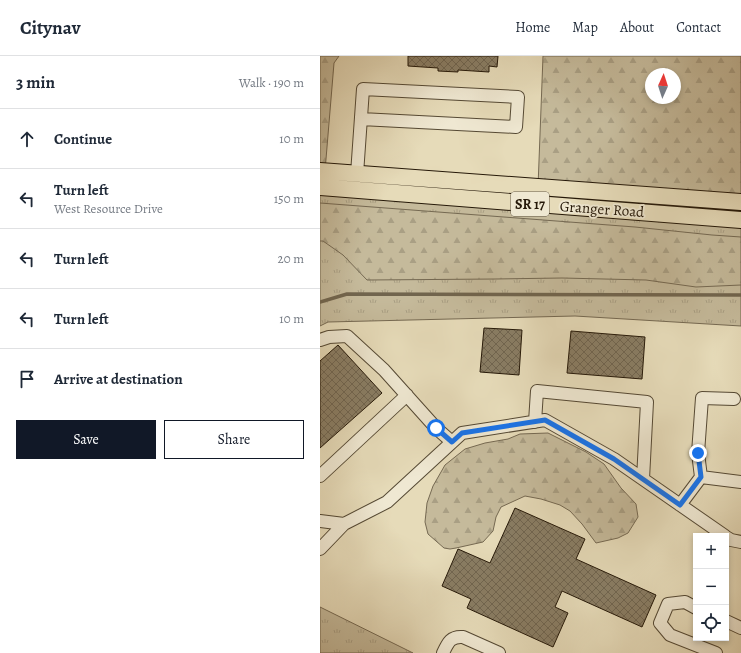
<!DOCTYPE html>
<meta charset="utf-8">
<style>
body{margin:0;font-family:Alegreya,serif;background:#f6f6f7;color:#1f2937}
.controls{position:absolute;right:12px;bottom:12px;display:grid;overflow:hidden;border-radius:0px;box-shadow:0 2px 6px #0003}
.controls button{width:36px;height:36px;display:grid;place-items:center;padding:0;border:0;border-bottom:1px solid #e0e1e3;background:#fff;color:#1f2937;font:20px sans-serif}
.compass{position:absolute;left:325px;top:12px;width:36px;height:36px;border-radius:50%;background:#fff;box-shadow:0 2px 6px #0003;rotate:3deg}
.stop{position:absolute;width:12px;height:12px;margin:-9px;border:3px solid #1a73e8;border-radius:50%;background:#fff}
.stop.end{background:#1a73e8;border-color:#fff;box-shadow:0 1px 4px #0008}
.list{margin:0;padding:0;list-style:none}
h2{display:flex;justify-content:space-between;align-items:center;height:52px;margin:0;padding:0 16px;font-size:17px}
h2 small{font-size:13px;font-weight:400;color:#747a83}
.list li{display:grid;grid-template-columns:26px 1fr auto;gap:12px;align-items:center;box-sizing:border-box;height:60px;padding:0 16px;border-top:1px solid #e0e1e3}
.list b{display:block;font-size:15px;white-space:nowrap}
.list p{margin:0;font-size:13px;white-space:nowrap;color:#747a83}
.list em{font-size:13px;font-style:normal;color:#747a83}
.actions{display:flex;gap:8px;padding:12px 16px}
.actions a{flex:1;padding:9px 0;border:1px solid #111827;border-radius:0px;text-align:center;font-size:14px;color:#111827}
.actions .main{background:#111827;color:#fff}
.icon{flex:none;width:22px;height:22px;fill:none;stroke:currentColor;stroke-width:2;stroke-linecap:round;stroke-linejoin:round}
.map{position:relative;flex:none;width:421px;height:597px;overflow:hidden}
header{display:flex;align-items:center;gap:24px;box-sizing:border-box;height:56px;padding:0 20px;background:#fff;border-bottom:1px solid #e0e1e3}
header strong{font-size:19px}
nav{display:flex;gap:22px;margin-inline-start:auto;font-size:14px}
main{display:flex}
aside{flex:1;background:#fff}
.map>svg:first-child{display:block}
.grass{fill:url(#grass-tufts);stroke:#756952}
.forest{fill:url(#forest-firs);stroke:#756952;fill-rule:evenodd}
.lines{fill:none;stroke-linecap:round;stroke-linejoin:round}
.stream{stroke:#71654e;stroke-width:3.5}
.building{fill:url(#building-cross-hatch);stroke:#251808}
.minor-casing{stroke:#554934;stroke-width:14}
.major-casing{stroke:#251808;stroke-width:18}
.minor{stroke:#efe8d2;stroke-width:12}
.major{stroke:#e6dbb9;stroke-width:16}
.route{stroke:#1a73e8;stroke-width:5}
.labels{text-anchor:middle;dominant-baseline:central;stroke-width:3.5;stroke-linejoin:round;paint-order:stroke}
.shield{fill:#efe8d2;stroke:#625645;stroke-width:1}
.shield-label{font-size:14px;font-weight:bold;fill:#251808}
.street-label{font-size:15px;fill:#251808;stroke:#efe8d2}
</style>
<header>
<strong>Citynav</strong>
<nav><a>Home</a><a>Map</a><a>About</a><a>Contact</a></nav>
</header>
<main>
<aside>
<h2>3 min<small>Walk · 190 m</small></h2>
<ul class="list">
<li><svg class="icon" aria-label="ahead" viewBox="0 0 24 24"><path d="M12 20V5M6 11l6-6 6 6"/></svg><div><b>Continue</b></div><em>10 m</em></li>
<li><svg class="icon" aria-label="left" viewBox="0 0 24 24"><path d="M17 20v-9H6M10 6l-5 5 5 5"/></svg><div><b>Turn left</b><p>West Resource Drive</p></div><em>150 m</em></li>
<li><svg class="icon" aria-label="left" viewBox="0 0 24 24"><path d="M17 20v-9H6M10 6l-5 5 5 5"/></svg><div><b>Turn left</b></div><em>20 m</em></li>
<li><svg class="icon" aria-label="left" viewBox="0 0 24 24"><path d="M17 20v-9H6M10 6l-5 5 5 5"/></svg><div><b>Turn left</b></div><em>10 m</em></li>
<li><svg class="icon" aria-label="arrive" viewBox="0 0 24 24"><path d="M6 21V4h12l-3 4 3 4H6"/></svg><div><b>Arrive at destination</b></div></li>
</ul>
<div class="actions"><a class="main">Save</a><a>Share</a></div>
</aside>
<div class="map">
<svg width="421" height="597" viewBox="0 0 421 597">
<defs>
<pattern id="grass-tufts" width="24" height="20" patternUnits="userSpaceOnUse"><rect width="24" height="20" fill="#c5ba9b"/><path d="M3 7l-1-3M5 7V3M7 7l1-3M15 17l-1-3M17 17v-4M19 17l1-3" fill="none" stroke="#a99f84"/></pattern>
<pattern id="forest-firs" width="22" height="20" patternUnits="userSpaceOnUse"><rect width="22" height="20" fill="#c5ba9b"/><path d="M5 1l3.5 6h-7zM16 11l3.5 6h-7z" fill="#a99f84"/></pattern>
<pattern id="building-cross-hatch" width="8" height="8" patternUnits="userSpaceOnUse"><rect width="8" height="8" fill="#897d64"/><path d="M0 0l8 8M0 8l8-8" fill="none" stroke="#706550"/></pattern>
</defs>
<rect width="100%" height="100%" fill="#e6dbb9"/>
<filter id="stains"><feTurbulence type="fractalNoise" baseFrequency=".005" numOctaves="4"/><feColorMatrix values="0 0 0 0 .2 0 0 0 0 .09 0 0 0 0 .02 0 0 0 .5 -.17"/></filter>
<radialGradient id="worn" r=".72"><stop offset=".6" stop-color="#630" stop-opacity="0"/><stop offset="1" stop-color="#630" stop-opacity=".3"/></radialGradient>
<path class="grass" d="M 0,131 L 421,164 L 421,270 L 255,260 L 8,266 L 0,270 Z
M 0,551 L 93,597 L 0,597 Z"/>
<path class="forest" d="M 0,0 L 19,0 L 14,7 L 5,115 L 0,115 Z
M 223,0 L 421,0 L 421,146 L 218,131 ZM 331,18 L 355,18 L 355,42 L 331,42 Z
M 0,147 L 315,171 L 392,179 L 421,181 L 421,229 L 376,231 L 326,224 L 242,222 L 175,223 L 47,224 L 23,199 L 3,185 L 0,185 Z
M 228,377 L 266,396 L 284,408 L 301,432 L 316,448 L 318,461 L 308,477 L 298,482 L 276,487 L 262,468 L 250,455 L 240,449 L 221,443 L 205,440 L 181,451 L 176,461 L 173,475 L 163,486 L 136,492 L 130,493 L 124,492 L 108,478 L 105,466 L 107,447 L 113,430 L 125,409 L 145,393 L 165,387 L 188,383 L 200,378 Z"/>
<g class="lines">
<path class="stream" d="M 0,246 L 27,238 L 421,239"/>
</g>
<path class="building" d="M 88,0 L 178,0 L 177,11 L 169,10 L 169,16 L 138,14 L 138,16 L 118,15 L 118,12 L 88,10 Z
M 164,272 L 202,274 L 199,319 L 160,316 Z
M 251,275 L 325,281 L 322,323 L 247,317 Z
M 18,289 L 62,337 L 0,392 L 0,305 Z
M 195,452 L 265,483 L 256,503 L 336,539 L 322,571 L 242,535 L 235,551 L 248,557 L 233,591 L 147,552 L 151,543 L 122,530 L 138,493 L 170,507 Z"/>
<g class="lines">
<defs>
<path id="minor" d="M 37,118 L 43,33 L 198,41 L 196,71 L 41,63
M 0,284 L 9,281 L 27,280 L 64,314 L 116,372 L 132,386
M 215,366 L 217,335 L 327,346 L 323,423
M 0,420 L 87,339
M 381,421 L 378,397 L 382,342 L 414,343
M 360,449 L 381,421 L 421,426
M 0,465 L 24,468
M 406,481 L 411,484 L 421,486
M 0,493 L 24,468 L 67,446 L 142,377 L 225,364 L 294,403 L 405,480
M 376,552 L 365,546 L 348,548 L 340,567 L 350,579 L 396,597
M 406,565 L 421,572
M 123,597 C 128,586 131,580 143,581 L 179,597"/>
<path id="major" d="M 0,115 L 421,146
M 0,131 L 421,164"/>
</defs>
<use href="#minor" class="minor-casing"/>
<use href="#major" class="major-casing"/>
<use href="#minor" class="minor"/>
<use href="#major" class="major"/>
</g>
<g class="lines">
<path class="route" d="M 116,372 L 132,386 L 142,377 L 225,364 L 294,403 L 360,449 L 381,421 L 378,397"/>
</g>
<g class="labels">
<rect class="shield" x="191" y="136" width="38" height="24" rx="3"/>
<g class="shield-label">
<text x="210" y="148">SR 17</text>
</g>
<g class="street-label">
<text transform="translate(282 153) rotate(4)">Granger Road</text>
</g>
</g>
<rect width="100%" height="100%" filter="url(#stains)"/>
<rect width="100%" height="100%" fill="url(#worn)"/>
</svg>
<div class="controls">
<button>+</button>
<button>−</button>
<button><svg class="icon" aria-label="locate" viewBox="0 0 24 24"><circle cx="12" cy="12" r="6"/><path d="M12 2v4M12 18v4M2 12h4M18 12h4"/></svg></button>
</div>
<svg class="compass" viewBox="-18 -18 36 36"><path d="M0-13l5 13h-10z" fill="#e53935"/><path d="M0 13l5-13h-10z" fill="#747a83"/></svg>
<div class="stop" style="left:116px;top:372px"></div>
<div class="stop end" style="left:378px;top:397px"></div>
</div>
</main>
